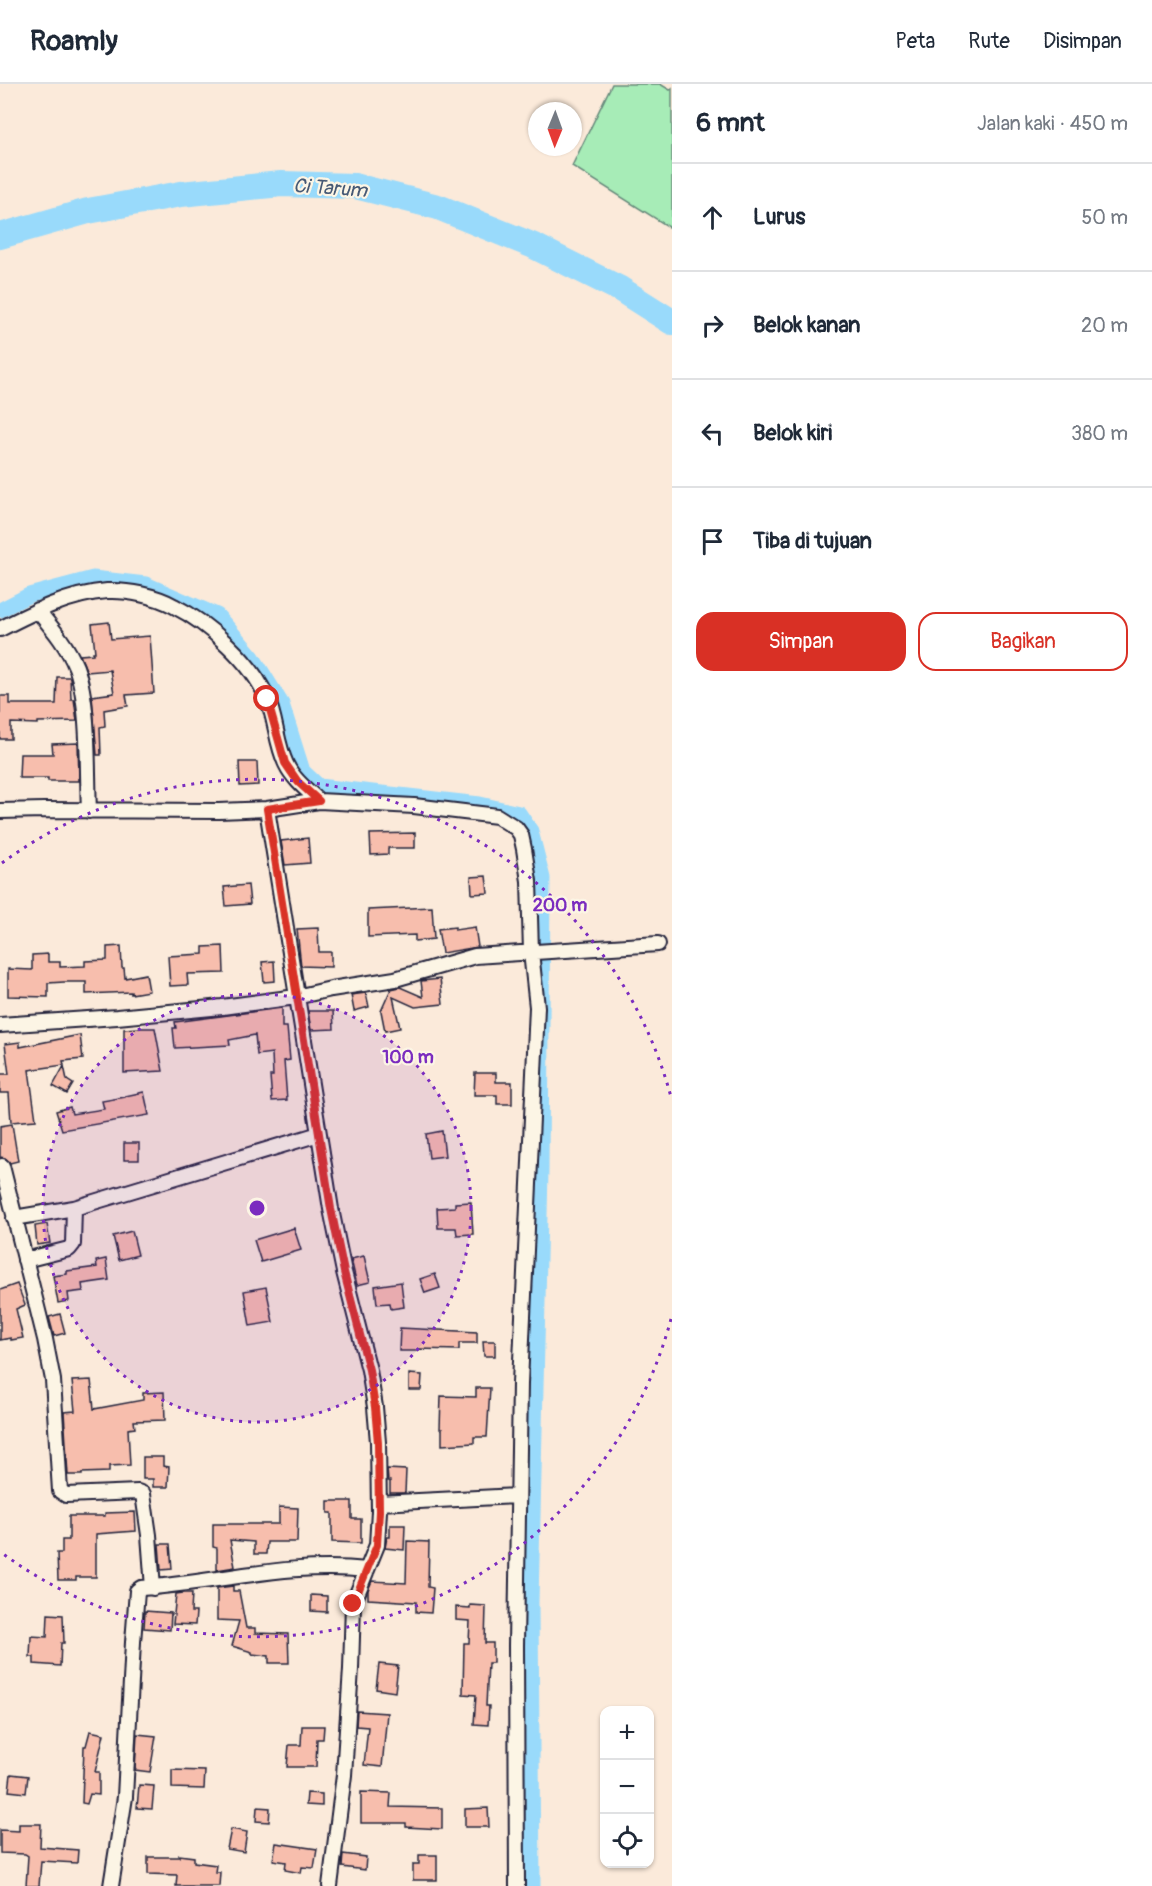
<!DOCTYPE html>
<html lang="id">
<meta charset="utf-8">
<style>
body{margin:0;font-family:Pangolin,sans-serif;background:#f2f2f3;color:#1f2937}
.controls{position:absolute;right:18px;bottom:18px;display:grid;overflow:hidden;border-radius:12px;box-shadow:0 2px 4px #0004}
.controls button{width:54px;height:54px;display:grid;place-items:center;padding:0;border:0;border-bottom:2px solid #e0e1e3;background:#fff;color:#1f2937;font:30px sans-serif}
.compass{position:absolute;left:528px;top:18px;width:54px;height:54px;border-radius:50%;background:#fff;box-shadow:0 2px 4px #0004;rotate:181deg}
.stop{position:absolute;width:18px;height:18px;margin:-14px;border:4px solid #d93025;border-radius:50%;background:#fff}
.stop.end{background:#d93025;border-color:#fff;box-shadow:0 2px 6px #0008}
.list{margin:0;padding:0;list-style:none}
h2{display:flex;justify-content:space-between;align-items:center;height:78px;margin:0;padding:0 24px;font-size:26px}
h2 small{font-size:20px;font-weight:400;color:#747a83}
.list li{display:grid;grid-template-columns:39px 1fr auto;gap:18px;align-items:center;box-sizing:border-box;height:108px;padding:0 24px;border-top:2px solid #e0e1e3}
.list b{display:block;font-size:22px;white-space:nowrap}
.list em{font-size:20px;font-style:normal;color:#747a83}
.actions{display:flex;gap:12px;padding:18px 24px}
.actions a{flex:1;padding:14px 0;border:2px solid #d93025;border-radius:18px;text-align:center;font-size:21px;color:#d93025}
.actions .main{background:#d93025;color:#fff}
.icon{flex:none;width:33px;height:33px;fill:none;stroke:currentColor;stroke-width:2;stroke-linecap:round;stroke-linejoin:round}
.map{position:relative;flex:none;width:672px;height:1802px;overflow:hidden}
header{display:flex;align-items:center;gap:36px;box-sizing:border-box;height:84px;padding:0 30px;background:#fff;border-bottom:2px solid #e0e1e3}
header strong{font-size:28px}
nav{display:flex;gap:33px;margin-inline-start:auto;font-size:21px}
main{display:flex}
aside{flex:1;background:#fff}
.map>svg:first-child{display:block}
.green{fill:#a7ecb7;stroke:#648779;stroke-width:1.5}
.lines{fill:none;stroke-linecap:round;stroke-linejoin:round}
.canal{stroke:#99dafb;stroke-width:15}
.river{stroke:#99dafb;stroke-width:26}
.building{fill:#f7bead;stroke:#22223b;stroke-width:1.5}
.minor-casing{stroke:#22223b;stroke-width:18}
.minor{stroke:#fcf5e5;stroke-width:14}
.route{stroke:#d93025;stroke-width:8}
.ring{fill:none;stroke:#7b2cbf;stroke-width:3;stroke-dasharray:3 6}
.labels{text-anchor:middle;dominant-baseline:central;stroke-width:4.5;stroke-linejoin:round;paint-order:stroke}
.water-label{font-size:20px;font-style:italic;fill:#465975;stroke:#fcf5e5}
.centre{fill:#7b2cbf;stroke:#fcf5e5;stroke-width:3}
.ring-label{font-size:18px;text-anchor:middle;font-weight:bold;fill:#7b2cbf;stroke:#fcf5e5;stroke-width:4.5;stroke-linejoin:round;paint-order:stroke}
</style>
<header>
<strong>Roamly</strong>
<nav><a>Peta</a><a>Rute</a><a>Disimpan</a></nav>
</header>
<main>
<div class="map">
<svg width="672" height="1802" viewBox="0 0 672 1802">
<rect width="100%" height="100%" fill="#fbeada"/>
<filter id="ink" filterUnits="userSpaceOnUse"><feTurbulence type="fractalNoise" baseFrequency=".0167" numOctaves="2"/><feDisplacementMap in="SourceGraphic" scale="12" xChannelSelector="R" yChannelSelector="G"/><feConvolveMatrix kernelMatrix="1 2 1 2 8 2 1 2 1" color-interpolation-filters="sRGB"/></filter>
<g filter="url(#ink)">
<path class="green" d="M 612,0 L 660,0 L 670,6 L 672,4 L 672,145 L 572,82 Z"/>
<g class="lines">
<path class="canal" d="M 0,526 L 29,511 L 93,494 L 146,500 L 217,531 L 253,573 L 282,620 L 303,687 L 319,702 L 480,720 L 519,729 L 531,747 L 543,794 L 541,1088 L 531,1518 L 533,1802"/>
<path class="river" d="M 0,152 L 88,127 L 181,110 L 281,100 L 355,102 L 438,123 L 534,162 L 620,205 L 672,238"/>
</g>
<path class="building" d="M 109,538 L 111,555 L 150,552 L 154,609 L 126,611 L 128,622 L 104,626 L 105,642 L 100,643 L 101,671 L 97,671 L 92,612 L 114,609 L 110,586 L 87,588 L 80,571 L 93,570 L 93,568 L 95,568 L 92,540 Z
M 57,593 L 70,593 L 71,615 L 74,615 L 77,637 L 38,638 L 38,640 L 11,639 L 11,655 L 0,655 L 0,612 L 10,612 L 10,620 L 56,620 Z
M 78,659 L 79,697 L 48,697 L 48,694 L 19,694 L 20,670 L 53,670 L 52,660 Z
M 239,678 L 257,678 L 258,701 L 240,702 Z
M 415,749 L 415,764 L 388,764 L 388,770 L 371,771 L 370,750 Z
M 308,754 L 310,779 L 285,781 L 281,757 Z
M 486,792 L 488,809 L 472,810 L 471,793 Z
M 248,801 L 250,820 L 226,822 L 224,803 Z
M 432,823 L 434,855 L 415,857 L 415,851 L 368,853 L 368,826 Z
M 455,843 L 455,846 L 475,843 L 478,863 L 442,869 L 438,845 Z
M 318,844 L 319,868 L 331,868 L 331,883 L 301,882 L 297,845 Z
M 121,862 L 122,884 L 124,884 L 125,894 L 146,890 L 149,907 L 131,910 L 131,908 L 86,910 L 86,898 L 64,898 L 48,899 L 48,913 L 8,912 L 8,885 L 32,886 L 32,871 L 48,870 L 48,878 L 60,878 L 60,883 L 85,882 L 85,877 L 107,876 L 107,863 Z
M 223,862 L 224,889 L 187,890 L 188,901 L 170,902 L 168,872 L 203,870 L 203,863 Z
M 274,877 L 275,897 L 264,898 L 262,878 Z
M 440,895 L 443,920 L 415,923 L 393,913 L 400,944 L 385,947 L 381,927 L 391,905 L 400,903 L 423,913 L 421,897 Z
M 366,909 L 369,923 L 354,927 L 351,911 Z
M 282,924 L 282,943 L 287,943 L 290,976 L 284,977 L 287,1016 L 272,1017 L 270,992 L 273,992 L 272,969 L 257,971 L 255,951 L 229,956 L 230,961 L 175,964 L 173,944 L 176,944 L 175,938 Z
M 308,927 L 333,927 L 334,945 L 311,946 Z
M 139,944 L 155,944 L 163,987 L 124,989 L 124,945 Z
M 80,951 L 83,975 L 63,977 L 64,981 L 29,986 L 36,1036 L 11,1038 L 9,1009 L 0,1009 L 0,990 L 9,990 L 5,960 L 20,958 L 20,963 Z
M 64,982 L 67,996 L 73,1000 L 67,1010 L 53,1002 Z
M 475,989 L 496,989 L 496,998 L 512,998 L 512,1020 L 497,1020 L 497,1011 L 474,1011 Z
M 144,1008 L 149,1031 L 62,1046 L 56,1027 L 70,1023 L 72,1030 L 104,1025 L 102,1017 L 125,1013 L 125,1012 Z
M 12,1040 L 18,1077 L 10,1079 L 5,1074 L 0,1073 L 0,1042 Z
M 442,1047 L 445,1072 L 429,1074 L 426,1050 Z
M 124,1059 L 139,1059 L 139,1076 L 124,1076 Z
M 471,1118 L 473,1150 L 457,1151 L 456,1144 L 438,1144 L 437,1124 L 455,1123 L 455,1119 Z
M 47,1140 L 50,1159 L 37,1161 L 35,1142 Z
M 294,1144 L 301,1166 L 261,1178 L 254,1156 Z
M 132,1147 L 138,1171 L 119,1176 L 113,1152 Z
M 364,1172 L 370,1198 L 357,1201 L 351,1175 Z
M 106,1175 L 109,1196 L 82,1200 L 83,1207 L 68,1209 L 69,1217 L 58,1219 L 53,1192 L 67,1190 L 67,1187 L 97,1183 L 96,1177 Z
M 435,1190 L 440,1204 L 425,1209 L 420,1195 Z
M 401,1198 L 404,1223 L 391,1225 L 390,1219 L 377,1220 L 375,1202 Z
M 17,1200 L 25,1221 L 16,1225 L 23,1254 L 11,1256 L 11,1254 L 0,1256 L 0,1206 Z
M 266,1203 L 273,1238 L 250,1242 L 244,1207 Z
M 60,1230 L 65,1249 L 54,1252 L 49,1233 Z
M 400,1244 L 477,1248 L 477,1259 L 459,1259 L 459,1266 L 418,1265 L 418,1267 L 399,1267 Z
M 483,1257 L 495,1257 L 495,1272 L 484,1272 Z
M 409,1290 L 422,1291 L 421,1306 L 409,1306 Z
M 91,1296 L 94,1325 L 143,1316 L 143,1309 L 164,1308 L 165,1336 L 134,1337 L 135,1344 L 128,1345 L 130,1381 L 109,1382 L 109,1388 L 82,1389 L 82,1391 L 68,1391 L 64,1328 L 75,1327 L 72,1297 Z
M 476,1304 L 490,1304 L 487,1353 L 474,1353 L 474,1359 L 442,1361 L 442,1345 L 440,1345 L 441,1312 L 476,1313 Z
M 143,1373 L 163,1373 L 163,1382 L 169,1383 L 168,1403 L 153,1403 L 153,1395 L 143,1395 Z
M 387,1385 L 406,1386 L 405,1409 L 390,1409 L 390,1397 L 388,1397 Z
M 328,1417 L 352,1417 L 352,1435 L 361,1435 L 361,1459 L 332,1458 L 332,1429 L 328,1429 Z
M 279,1423 L 298,1424 L 297,1458 L 267,1458 L 266,1470 L 254,1470 L 254,1458 L 230,1456 L 235,1483 L 217,1486 L 217,1464 L 213,1463 L 213,1440 L 279,1440 Z
M 135,1428 L 136,1447 L 96,1450 L 96,1493 L 76,1493 L 76,1496 L 58,1496 L 57,1469 L 62,1469 L 62,1456 L 69,1456 L 69,1432 L 105,1432 L 105,1429 Z
M 390,1441 L 405,1441 L 404,1466 L 385,1464 L 387,1453 L 390,1453 Z
M 407,1457 L 429,1458 L 428,1503 L 433,1504 L 431,1529 L 416,1528 L 416,1518 L 368,1515 L 368,1506 L 372,1497 L 406,1499 Z
M 159,1460 L 170,1460 L 172,1485 L 161,1486 Z
M 233,1502 L 233,1507 L 239,1507 L 246,1544 L 255,1544 L 255,1549 L 288,1550 L 289,1579 L 269,1579 L 269,1572 L 252,1570 L 252,1568 L 232,1562 L 239,1537 L 217,1536 L 217,1504 Z
M 183,1509 L 192,1509 L 191,1528 L 196,1528 L 195,1541 L 173,1540 L 176,1510 Z
M 311,1511 L 327,1512 L 327,1528 L 311,1527 Z
M 470,1521 L 486,1522 L 485,1559 L 493,1559 L 493,1579 L 488,1579 L 486,1622 L 489,1622 L 488,1641 L 474,1640 L 476,1611 L 463,1610 L 464,1559 L 469,1559 L 470,1537 L 456,1536 L 456,1523 L 470,1524 Z
M 145,1527 L 171,1529 L 170,1546 L 144,1544 Z
M 48,1530 L 63,1531 L 64,1559 L 61,1559 L 60,1582 L 34,1580 L 34,1573 L 30,1573 L 31,1552 L 47,1553 Z
M 379,1580 L 398,1582 L 395,1608 L 376,1605 Z
M 357,1627 L 387,1629 L 382,1683 L 364,1681 L 368,1643 L 356,1642 Z
M 302,1642 L 324,1642 L 323,1655 L 317,1655 L 316,1683 L 287,1683 L 289,1661 L 301,1661 Z
M 90,1647 L 104,1650 L 95,1688 L 99,1688 L 99,1711 L 90,1710 L 87,1720 L 82,1719 L 84,1662 L 86,1662 Z
M 137,1650 L 156,1652 L 150,1688 L 135,1686 Z
M 172,1686 L 205,1687 L 204,1705 L 172,1704 Z
M 11,1690 L 28,1692 L 26,1709 L 9,1707 Z
M 139,1701 L 154,1702 L 152,1725 L 137,1724 Z
M 361,1708 L 391,1709 L 390,1723 L 442,1724 L 442,1745 L 406,1743 L 406,1739 L 361,1739 Z
M 307,1709 L 322,1710 L 322,1722 L 306,1721 Z
M 257,1723 L 270,1724 L 269,1738 L 256,1737 Z
M 488,1724 L 489,1743 L 465,1743 L 465,1725 Z
M 19,1740 L 41,1740 L 40,1763 L 78,1766 L 77,1779 L 41,1777 L 39,1802 L 26,1802 L 28,1772 L 25,1770 L 0,1769 L 0,1746 L 19,1747 Z
M 231,1745 L 247,1748 L 244,1768 L 227,1765 Z
M 276,1759 L 317,1765 L 314,1784 L 302,1783 L 301,1789 L 285,1786 L 286,1778 L 273,1776 Z
M 343,1770 L 366,1773 L 365,1786 L 342,1783 Z
M 179,1771 L 194,1773 L 194,1778 L 216,1781 L 215,1788 L 220,1788 L 219,1802 L 176,1802 L 177,1791 L 148,1790 L 148,1773 L 179,1773 Z
M 419,1771 L 437,1771 L 437,1796 L 413,1796 L 413,1780 L 419,1780 Z"/>
<g class="lines">
<defs>
<path id="minor" d="M 37,526 C 52,544 67,561 76,583 C 90,621 87,686 89,727
M 0,545 C 33,528 69,510 107,507 C 128,506 156,512 174,522 C 208,539 252,578 267,614 C 276,635 276,659 286,680 C 293,695 307,706 319,717
M 267,725 L 331,1125 L 344,1188 L 369,1286 L 375,1323 L 378,1358 L 379,1427 L 377,1461 L 353,1520 L 351,1585 L 344,1691 L 330,1802
M 0,727 L 44,726 L 219,727 L 267,725 L 319,717 L 414,722 L 497,732 L 516,744 L 521,751 L 524,765 L 529,797 L 531,868 L 537,923 L 520,1299 L 516,1562 L 517,1802
M 0,941 L 117,933 L 222,923 L 296,913 L 331,905 L 395,895 L 475,872 L 658,860
M 2,1082 L 45,1255 L 53,1296 L 60,1407 L 66,1411 L 138,1408 L 143,1410 L 149,1451 L 153,1504
M 14,1134 L 74,1124 L 319,1050
M 25,1176 L 69,1165 L 73,1160 L 74,1124
M 379,1419 L 517,1412
M 111,1802 L 125,1713 L 133,1558 L 137,1507 L 141,1504 C 217,1499 291,1477 367,1486"/>
</defs>
<use href="#minor" class="minor-casing"/>
<use href="#minor" class="minor"/>
</g>
</g>
<g class="lines" filter="url(#ink)">
<path class="route" d="M 267,615 L 285,679 L 298,698 L 319,717 L 267,725 L 331,1125 L 344,1188 L 369,1286 L 375,1323 L 378,1359 L 379,1427 L 377,1461 L 353,1520"/>
</g>
<circle cx="257" cy="1124" r="214" fill="#7b2cbf" fill-opacity=".12"/>
<g class="ring">
<circle cx="257" cy="1124" r="214"/>
<path d="M671 1235A429 429 0 0 1 2 1469M2 779A429 429 0 0 1 671 1013"/>
</g>
<g class="labels">
<g class="water-label">
<text transform="translate(330 104) rotate(4)">Ci Tarum</text>
</g>
</g>
<circle cx="257" cy="1124" r="9" class="centre"/>
<g class="ring-label">
<text x="560" y="827">200 m</text>
<text x="408" y="979">100 m</text>
</g>
</svg>
<div class="controls">
<button>+</button>
<button>−</button>
<button><svg class="icon" aria-label="locate" viewBox="0 0 24 24"><circle cx="12" cy="12" r="6"/><path d="M12 2v4M12 18v4M2 12h4M18 12h4"/></svg></button>
</div>
<svg class="compass" viewBox="-18 -18 36 36"><path d="M0-13l5 13h-10z" fill="#e53935"/><path d="M0 13l5-13h-10z" fill="#747a83"/></svg>
<div class="stop" style="left:267px;top:615px"></div>
<div class="stop end" style="left:353px;top:1520px"></div>
</div>
<aside>
<h2>6 mnt<small>Jalan kaki · 450 m</small></h2>
<ul class="list">
<li><svg class="icon" aria-label="ahead" viewBox="0 0 24 24"><path d="M12 20V5M6 11l6-6 6 6"/></svg><div><b>Lurus</b></div><em>50 m</em></li>
<li><svg class="icon" aria-label="right" viewBox="0 0 24 24"><path d="M7 20v-9h11M14 6l5 5-5 5"/></svg><div><b>Belok kanan</b></div><em>20 m</em></li>
<li><svg class="icon" aria-label="left" viewBox="0 0 24 24"><path d="M17 20v-9H6M10 6l-5 5 5 5"/></svg><div><b>Belok kiri</b></div><em>380 m</em></li>
<li><svg class="icon" aria-label="arrive" viewBox="0 0 24 24"><path d="M6 21V4h12l-3 4 3 4H6"/></svg><div><b>Tiba di tujuan</b></div></li>
</ul>
<div class="actions"><a class="main">Simpan</a><a>Bagikan</a></div>
</aside>
</main>
